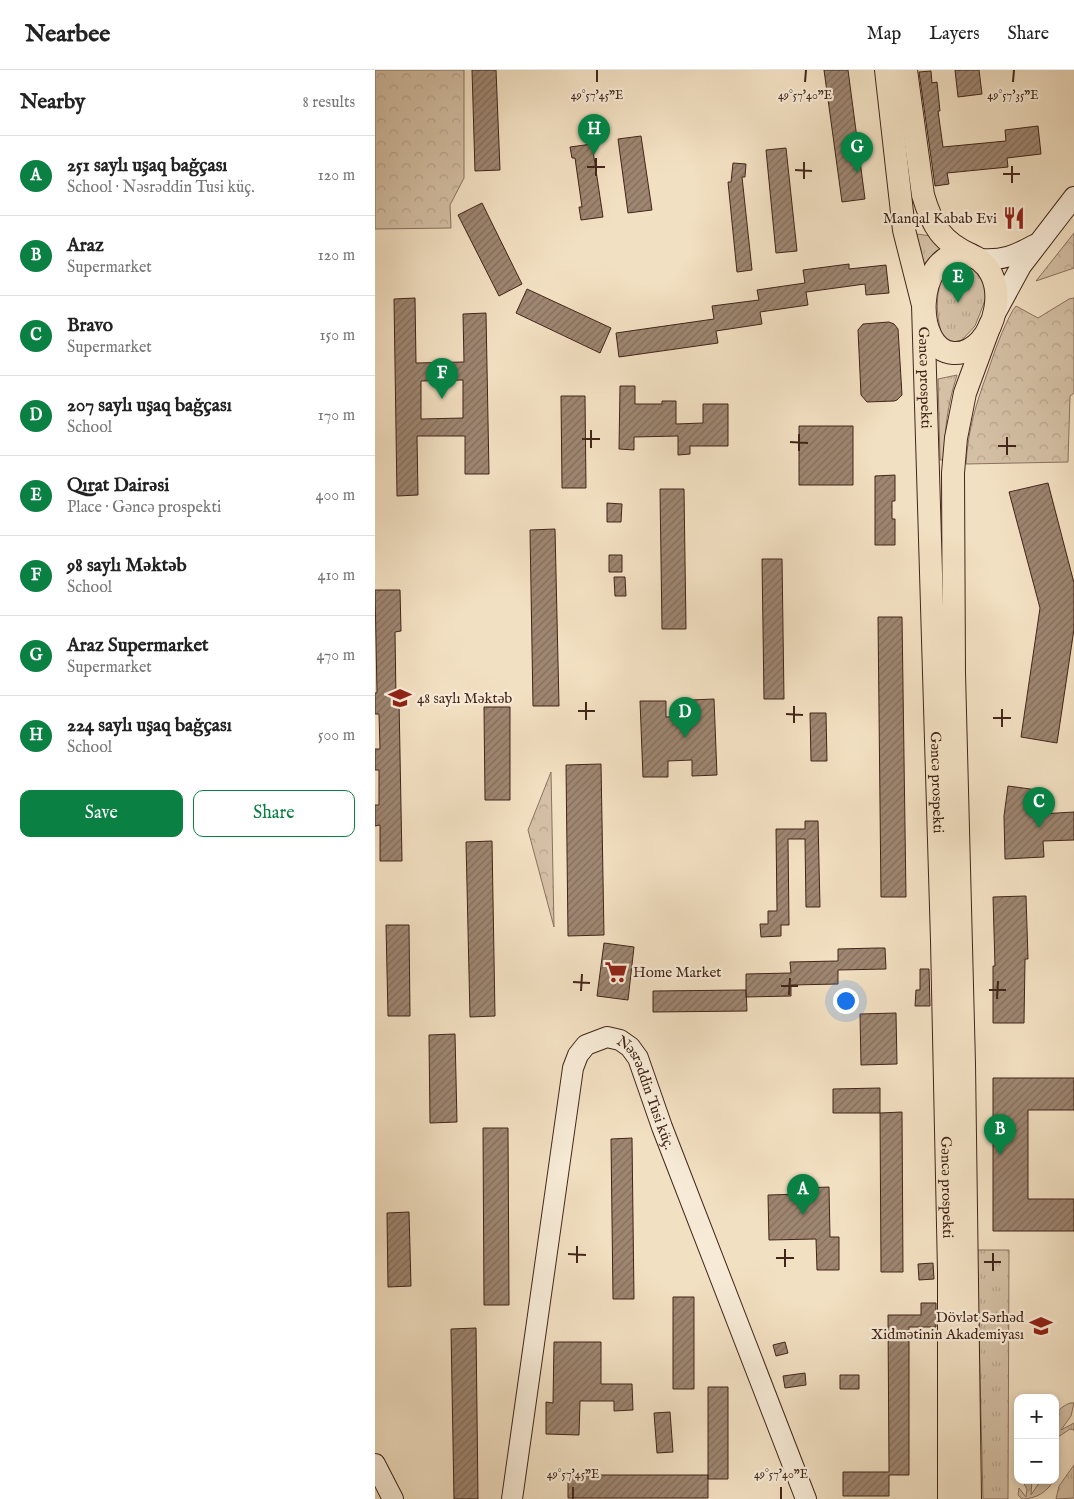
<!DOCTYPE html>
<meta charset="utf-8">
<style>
body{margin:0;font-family:"IM FELL English",serif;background:#f2f2f2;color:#222}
.controls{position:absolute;right:15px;bottom:15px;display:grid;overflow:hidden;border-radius:10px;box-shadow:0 2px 8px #0003}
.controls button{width:45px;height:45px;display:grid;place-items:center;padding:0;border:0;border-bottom:1px solid #e0e0e0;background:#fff;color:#222;font:25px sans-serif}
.you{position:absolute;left:470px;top:930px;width:18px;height:18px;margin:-12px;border:4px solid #fff;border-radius:50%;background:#1a73e8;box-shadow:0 0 0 8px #1a73e833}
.badge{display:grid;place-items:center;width:32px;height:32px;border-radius:50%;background:#0b8043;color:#fff;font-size:16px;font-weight:700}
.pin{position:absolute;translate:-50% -41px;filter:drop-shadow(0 1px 2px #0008)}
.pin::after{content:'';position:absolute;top:26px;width:18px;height:15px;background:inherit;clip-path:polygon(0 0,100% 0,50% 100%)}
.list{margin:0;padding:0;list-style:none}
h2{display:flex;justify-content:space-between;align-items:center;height:65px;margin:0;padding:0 20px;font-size:21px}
h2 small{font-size:16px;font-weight:400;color:#767676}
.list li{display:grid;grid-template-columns:32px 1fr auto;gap:15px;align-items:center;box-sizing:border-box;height:80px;padding:0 20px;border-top:1px solid #e0e0e0}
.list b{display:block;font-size:19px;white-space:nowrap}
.list p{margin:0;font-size:16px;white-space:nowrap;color:#767676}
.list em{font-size:16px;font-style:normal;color:#767676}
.actions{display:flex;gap:10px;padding:15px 20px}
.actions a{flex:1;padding:11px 0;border:1px solid #0b8043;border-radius:10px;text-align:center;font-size:18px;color:#0b8043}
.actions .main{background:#0b8043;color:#fff}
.map{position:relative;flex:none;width:699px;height:1429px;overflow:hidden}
header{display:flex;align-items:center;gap:30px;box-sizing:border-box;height:70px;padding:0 25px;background:#fff;border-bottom:1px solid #e0e0e0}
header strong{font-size:24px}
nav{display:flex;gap:28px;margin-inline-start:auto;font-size:18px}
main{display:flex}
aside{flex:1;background:#fff}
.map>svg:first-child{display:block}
.grass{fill:url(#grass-tufts);stroke:#8b7260}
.park{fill:url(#park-crowns);stroke:#8b7260}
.building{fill:url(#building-hatch);stroke:#42251a;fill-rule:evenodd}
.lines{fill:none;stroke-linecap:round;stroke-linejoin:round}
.secondary-casing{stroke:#42251a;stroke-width:22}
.primary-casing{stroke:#42251a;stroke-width:24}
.secondary{stroke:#f7ebd7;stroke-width:20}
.primary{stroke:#f2e0c2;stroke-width:22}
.ticks{fill:none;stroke:#42251a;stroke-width:2}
.labels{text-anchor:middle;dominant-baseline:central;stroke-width:4.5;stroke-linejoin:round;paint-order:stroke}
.poi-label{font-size:15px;fill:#42251a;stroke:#f7ebd7;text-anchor:end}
.street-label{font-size:15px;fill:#42251a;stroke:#f7ebd7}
.ticks-label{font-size:12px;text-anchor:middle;fill:#42251a;stroke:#f7ebd7;stroke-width:4.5;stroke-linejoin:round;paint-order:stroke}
</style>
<header>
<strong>Nearbee</strong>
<nav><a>Map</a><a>Layers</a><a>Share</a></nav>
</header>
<main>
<aside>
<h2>Nearby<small>8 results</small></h2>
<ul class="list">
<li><span class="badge">A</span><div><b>251 saylı uşaq bağçası</b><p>School · Nəsrəddin Tusi küç.</p></div><em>120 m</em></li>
<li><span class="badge">B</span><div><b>Araz</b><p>Supermarket</p></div><em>120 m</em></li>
<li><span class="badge">C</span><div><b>Bravo</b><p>Supermarket</p></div><em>150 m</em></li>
<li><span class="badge">D</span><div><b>207 saylı uşaq bağçası</b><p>School</p></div><em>170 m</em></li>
<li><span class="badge">E</span><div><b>Qırat Dairəsi</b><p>Place · Gəncə prospekti</p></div><em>400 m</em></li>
<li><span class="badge">F</span><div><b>98 saylı Məktəb</b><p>School</p></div><em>410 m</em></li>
<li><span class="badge">G</span><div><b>Araz Supermarket</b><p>Supermarket</p></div><em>470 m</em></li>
<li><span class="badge">H</span><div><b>224 saylı uşaq bağçası</b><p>School</p></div><em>500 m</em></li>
</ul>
<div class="actions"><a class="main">Save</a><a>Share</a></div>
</aside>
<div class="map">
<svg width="699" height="1429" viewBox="0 0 699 1429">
<defs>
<pattern id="grass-tufts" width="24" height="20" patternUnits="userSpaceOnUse" patternTransform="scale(1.25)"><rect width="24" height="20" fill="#d4c0a5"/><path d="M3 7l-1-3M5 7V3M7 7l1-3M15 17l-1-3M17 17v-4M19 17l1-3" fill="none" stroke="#b7a58d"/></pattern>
<pattern id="park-crowns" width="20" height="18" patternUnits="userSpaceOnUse" patternTransform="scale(1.25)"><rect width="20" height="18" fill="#d4c0a5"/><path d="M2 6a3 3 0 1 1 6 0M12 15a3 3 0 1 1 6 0" fill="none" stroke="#b7a58d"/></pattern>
<pattern id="building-hatch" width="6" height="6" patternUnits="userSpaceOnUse" patternTransform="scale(1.25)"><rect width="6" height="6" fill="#9e8671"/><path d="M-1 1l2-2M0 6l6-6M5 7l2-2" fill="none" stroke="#826d5c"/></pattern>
</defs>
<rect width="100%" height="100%" fill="#f2e0c2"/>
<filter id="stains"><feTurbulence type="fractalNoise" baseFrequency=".004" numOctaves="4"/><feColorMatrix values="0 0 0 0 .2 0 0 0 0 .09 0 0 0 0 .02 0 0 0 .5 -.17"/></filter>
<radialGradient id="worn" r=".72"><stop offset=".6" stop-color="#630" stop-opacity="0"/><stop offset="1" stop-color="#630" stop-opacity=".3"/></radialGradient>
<path class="grass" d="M 542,164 L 556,166 L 568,180 C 557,185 552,189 547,200 Z
M 588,193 L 610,205 L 611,228 L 600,256 L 587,270 L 580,272 L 568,268 C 559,240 562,224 568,196 Z
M 582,305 C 572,337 570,357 569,390 L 565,390 L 563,309 Z
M 602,1180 L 634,1180 L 633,1429 L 608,1429 Z
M 695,1333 L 699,1333 L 696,1346 L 686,1360 L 699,1353 L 699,1360 L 695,1359 L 680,1369 C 680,1352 676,1341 695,1333 Z
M 699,1395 L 699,1428 L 681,1429 L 684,1416 Z
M 647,1410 L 657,1410 L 656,1425 L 666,1410 L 679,1410 C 672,1422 661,1429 647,1429 L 643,1425 L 644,1418 L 651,1427 L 652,1419 Z"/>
<path class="park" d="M 0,0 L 89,0 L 89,108 L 75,135 L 76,158 L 0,159 Z
M 699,163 L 699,198 L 661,211 Z
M 699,228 L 699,323 L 695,326 L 693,392 L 591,394 C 593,359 601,334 613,301 C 620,280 627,260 638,240 L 641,236 L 663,248 L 694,229 Z
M 176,702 L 179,857 L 153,760 Z"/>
<path class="building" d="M 97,0 L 121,0 L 125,100 L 100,101 Z
M 449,0 L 473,0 L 490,129 L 467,132 Z
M 580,0 L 604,0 L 607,24 L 583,27 Z
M 556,1 L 557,13 L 562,12 L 565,41 L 563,41 L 568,77 L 631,71 L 630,60 L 663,56 L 666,84 L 632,88 L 633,97 L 572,103 L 574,114 L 560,116 L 544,2 Z
M 266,66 L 277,140 L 253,143 L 243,69 Z
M 217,74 L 228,147 L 206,150 L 204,137 L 207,137 L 200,88 L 197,88 L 195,77 Z
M 411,78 L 422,181 L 401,183 L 391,80 Z
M 358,93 L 371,94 L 370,107 L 367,107 L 377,200 L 362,202 L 353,112 L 356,112 Z
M 107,133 L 147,214 L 124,226 L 83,145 Z
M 474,194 L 474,199 L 511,195 L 514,223 L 491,225 L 490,214 L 431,222 L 433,235 L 385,242 L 387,254 L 341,261 L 343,273 L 244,287 L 241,263 L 339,249 L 337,236 L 384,230 L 382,220 L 430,213 L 428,200 Z
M 152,219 L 236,258 L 225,283 L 141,243 Z
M 40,228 L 41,293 L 89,292 L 88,244 L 111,243 L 114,404 L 90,404 L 90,366 L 42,366 L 43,425 L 22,426 L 19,229 ZM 88,310 L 88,348 L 46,349 L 46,311 Z
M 514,252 L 519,254 L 523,259 L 527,325 L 522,330 L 519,331 L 492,332 L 486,325 L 483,260 L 488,254 Z
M 245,316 L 260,316 L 260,334 L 287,334 L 287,331 L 301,331 L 301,354 L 328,353 L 328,334 L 353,334 L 353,376 L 315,376 L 315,384 L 303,385 L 303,366 L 259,367 L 259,380 L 244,379 Z
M 186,326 L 210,326 L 211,418 L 187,418 Z
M 424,356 L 478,356 L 478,415 L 424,415 Z
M 520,405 L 520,431 L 517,431 L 517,449 L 520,449 L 520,475 L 500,475 L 500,406 Z
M 673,413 L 699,513 L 699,559 L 682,673 L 646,667 L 665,538 L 634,422 Z
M 285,419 L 309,419 L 311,559 L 287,559 Z
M 232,433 L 247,434 L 246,452 L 232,452 Z
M 180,459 L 184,636 L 158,636 L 155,460 Z
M 234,485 L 247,485 L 247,502 L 234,502 Z
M 387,489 L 407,489 L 409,629 L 389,629 Z
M 239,507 L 250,507 L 251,526 L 240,526 Z
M 0,520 L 25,520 L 26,561 L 20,562 L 21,630 L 24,630 L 27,791 L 5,791 L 5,755 L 0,756 L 0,735 L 4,735 L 4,700 L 0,700 L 0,679 L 5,679 L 4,644 L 0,644 L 0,623 L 2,623 Z
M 503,547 L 527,547 L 531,827 L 506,827 Z
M 339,629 L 342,705 L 317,706 L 317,690 L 293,691 L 293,707 L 268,707 L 265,631 L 291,631 L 291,647 L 316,646 L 316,630 Z
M 109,637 L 135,637 L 135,730 L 110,730 Z
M 435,643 L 451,643 L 452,691 L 436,691 Z
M 226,694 L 229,865 L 193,866 L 191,695 Z
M 633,716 L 670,721 L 666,744 L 699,742 L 699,770 L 668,771 L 669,787 L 630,789 L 629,746 Z
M 430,751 L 443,751 L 445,837 L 431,837 L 430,769 L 413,769 L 414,855 L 406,855 L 406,866 L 386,867 L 385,854 L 393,854 L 393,841 L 402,841 L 401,759 L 430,759 Z
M 117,771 L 120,946 L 95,947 L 91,772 Z
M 651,826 L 653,889 L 650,889 L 649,953 L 618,953 L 618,896 L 620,896 L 618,827 Z
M 11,855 L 34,855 L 35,946 L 13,946 Z
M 229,873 L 259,877 L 253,930 L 222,926 Z
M 502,878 L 510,878 L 511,899 L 463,900 L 463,914 L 416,915 L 416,926 L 371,927 L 371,904 L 416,903 L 415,892 L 463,891 L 463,879 Z
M 545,899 L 554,899 L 555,936 L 540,936 L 541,920 L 545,920 Z
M 371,920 L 372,941 L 278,942 L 278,921 Z
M 521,943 L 522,994 L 486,995 L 485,944 Z
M 80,964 L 82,1052 L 55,1053 L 54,965 Z
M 618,1008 L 699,1008 L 699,1040 L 653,1040 L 653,1129 L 699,1129 L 699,1161 L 618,1161 Z
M 505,1018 L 505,1043 L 527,1042 L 528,1202 L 506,1202 L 505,1043 L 458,1043 L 458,1019 Z
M 108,1058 L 133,1058 L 134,1235 L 109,1235 Z
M 257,1068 L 259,1229 L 238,1229 L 236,1069 Z
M 454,1117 L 455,1167 L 464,1167 L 464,1200 L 442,1200 L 441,1169 L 394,1170 L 393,1125 L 429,1124 L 429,1118 Z
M 34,1142 L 36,1216 L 13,1217 L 12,1143 Z
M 558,1193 L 559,1209 L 544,1210 L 543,1194 Z
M 298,1227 L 319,1227 L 319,1319 L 298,1319 Z
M 546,1233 L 561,1233 L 561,1257 L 534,1257 L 534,1405 L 514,1405 L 514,1426 L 468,1426 L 468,1402 L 514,1402 L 513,1245 L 546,1245 Z
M 101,1258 L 103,1429 L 79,1429 L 76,1259 Z
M 179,1272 L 226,1272 L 226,1314 L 257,1314 L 258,1340 L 239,1341 L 239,1331 L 205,1331 L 204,1365 L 171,1364 L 171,1332 L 178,1333 Z
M 410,1272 L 413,1283 L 401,1286 L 398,1275 Z
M 430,1303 L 431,1315 L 410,1318 L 408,1306 Z
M 465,1305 L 484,1305 L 484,1319 L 465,1319 Z
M 333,1317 L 353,1317 L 353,1409 L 333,1409 Z
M 295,1342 L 298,1382 L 282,1383 L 279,1343 Z
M 193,1405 L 333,1405 L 333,1428 L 193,1428 Z"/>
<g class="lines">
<defs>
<g id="secondary">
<path d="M 606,189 C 627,191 641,185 659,175"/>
<path d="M 620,244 L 646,196 L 699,127"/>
<path d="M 0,1394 L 18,1429"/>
<path id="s1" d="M 137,1429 L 198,998 L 203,985 L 211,975 L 232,967 L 245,970 L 255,977 L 263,988 L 287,1057 L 431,1429"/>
</g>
<g id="primary">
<path id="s2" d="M 511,0 L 529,160 L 548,235 L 567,871 L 574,1202 L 574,1429"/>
<path d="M 531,0 L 548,125 C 557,156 567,172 596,185"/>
<path d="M 589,183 C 644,196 621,286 578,283 C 539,281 538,185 589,183 Z"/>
<path d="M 595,1429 L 589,994 L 579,603 L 578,403 L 581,368 L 590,323 L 615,255"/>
</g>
</defs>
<use href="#secondary" class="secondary-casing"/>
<use href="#primary" class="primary-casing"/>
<use href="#secondary" class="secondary"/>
<use href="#primary" class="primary"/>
</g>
<path class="ticks" d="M 222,12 L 222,0M 430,12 L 431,0M 638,12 L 639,0M 212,97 L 230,97M 420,100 L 437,101M 628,104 L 645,104M 221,106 L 221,88M 429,109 L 429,92M 637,113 L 637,96M 207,369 L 225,369M 415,372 L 433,373M 623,376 L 641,376M 216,378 L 216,360M 424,381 L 424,364M 632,385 L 632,367M 203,641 L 220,641M 411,644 L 428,645M 618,648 L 636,648M 211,650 L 211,632M 419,653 L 419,636M 627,657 L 627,639M 198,912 L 215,913M 406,916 L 423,916M 614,920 L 631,920M 206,921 L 207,904M 414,925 L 415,908M 622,929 L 623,911M 193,1184 L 211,1185M 401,1188 L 419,1188M 609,1192 L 626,1192M 202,1193 L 202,1176M 410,1197 L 410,1179M 618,1201 L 618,1183M 198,1429 L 198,1417M 406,1429 L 406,1417"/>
<defs>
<symbol id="restaurant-bare" viewBox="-9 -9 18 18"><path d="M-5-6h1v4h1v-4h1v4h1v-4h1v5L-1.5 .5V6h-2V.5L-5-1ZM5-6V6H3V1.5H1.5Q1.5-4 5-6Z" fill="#8f2418" stroke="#f7ebd7" stroke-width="2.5" paint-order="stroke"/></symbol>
<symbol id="school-bare" viewBox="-9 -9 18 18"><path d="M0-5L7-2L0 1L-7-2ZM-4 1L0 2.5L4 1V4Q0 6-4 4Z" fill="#8f2418" stroke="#f7ebd7" stroke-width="2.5" paint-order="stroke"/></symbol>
<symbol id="supermarket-bare" viewBox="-9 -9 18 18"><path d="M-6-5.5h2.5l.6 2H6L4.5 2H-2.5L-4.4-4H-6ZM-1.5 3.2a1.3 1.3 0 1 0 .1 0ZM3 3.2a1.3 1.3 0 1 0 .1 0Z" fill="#8f2418" stroke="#f7ebd7" stroke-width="2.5" paint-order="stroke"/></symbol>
<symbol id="university-bare" viewBox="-9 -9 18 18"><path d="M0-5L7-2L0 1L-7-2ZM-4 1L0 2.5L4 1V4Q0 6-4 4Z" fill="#8f2418" stroke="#f7ebd7" stroke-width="2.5" paint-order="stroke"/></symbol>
</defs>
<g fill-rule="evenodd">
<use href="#restaurant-bare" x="623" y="132" width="32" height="32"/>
<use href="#school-bare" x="9" y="612" width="32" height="32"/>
<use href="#supermarket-bare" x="225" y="886" width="32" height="32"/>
<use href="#university-bare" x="650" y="1240" width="32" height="32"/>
</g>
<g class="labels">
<g class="poi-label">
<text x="622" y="148">Manqal Kabab Evi</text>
<text x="42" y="628" text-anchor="start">48 saylı Məktəb</text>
<text x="258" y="902" text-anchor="start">Home Market</text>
<text x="649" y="1247">Dövlət Sərhəd<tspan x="649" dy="17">Xidmətinin Akademiyası</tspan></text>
</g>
<g class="street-label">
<text stroke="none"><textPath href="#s2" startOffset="311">Gəncə prospekti</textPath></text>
<text stroke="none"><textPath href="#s2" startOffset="716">Gəncə prospekti</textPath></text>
<text stroke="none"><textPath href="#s1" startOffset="558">Nəsrəddin Tusi küç.</textPath></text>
<text stroke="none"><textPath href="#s2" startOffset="1121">Gəncə prospekti</textPath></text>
</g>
</g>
<g class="ticks-label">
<text x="222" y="29">49°57'45"E</text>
<text x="430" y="29">49°57'40"E</text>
<text x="638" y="29">49°57'35"E</text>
<text x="198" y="1408">49°57'45"E</text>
<text x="406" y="1408">49°57'40"E</text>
</g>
<rect width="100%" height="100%" filter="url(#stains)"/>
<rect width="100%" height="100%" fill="url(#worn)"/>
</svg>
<div class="controls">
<button>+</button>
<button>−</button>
</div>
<div class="you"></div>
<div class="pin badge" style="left:428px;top:1145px">A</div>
<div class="pin badge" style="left:625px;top:1085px">B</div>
<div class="pin badge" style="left:664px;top:758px">C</div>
<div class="pin badge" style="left:310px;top:668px">D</div>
<div class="pin badge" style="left:583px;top:233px">E</div>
<div class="pin badge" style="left:67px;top:329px">F</div>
<div class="pin badge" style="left:482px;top:103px">G</div>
<div class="pin badge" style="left:219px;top:85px">H</div>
</div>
</main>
